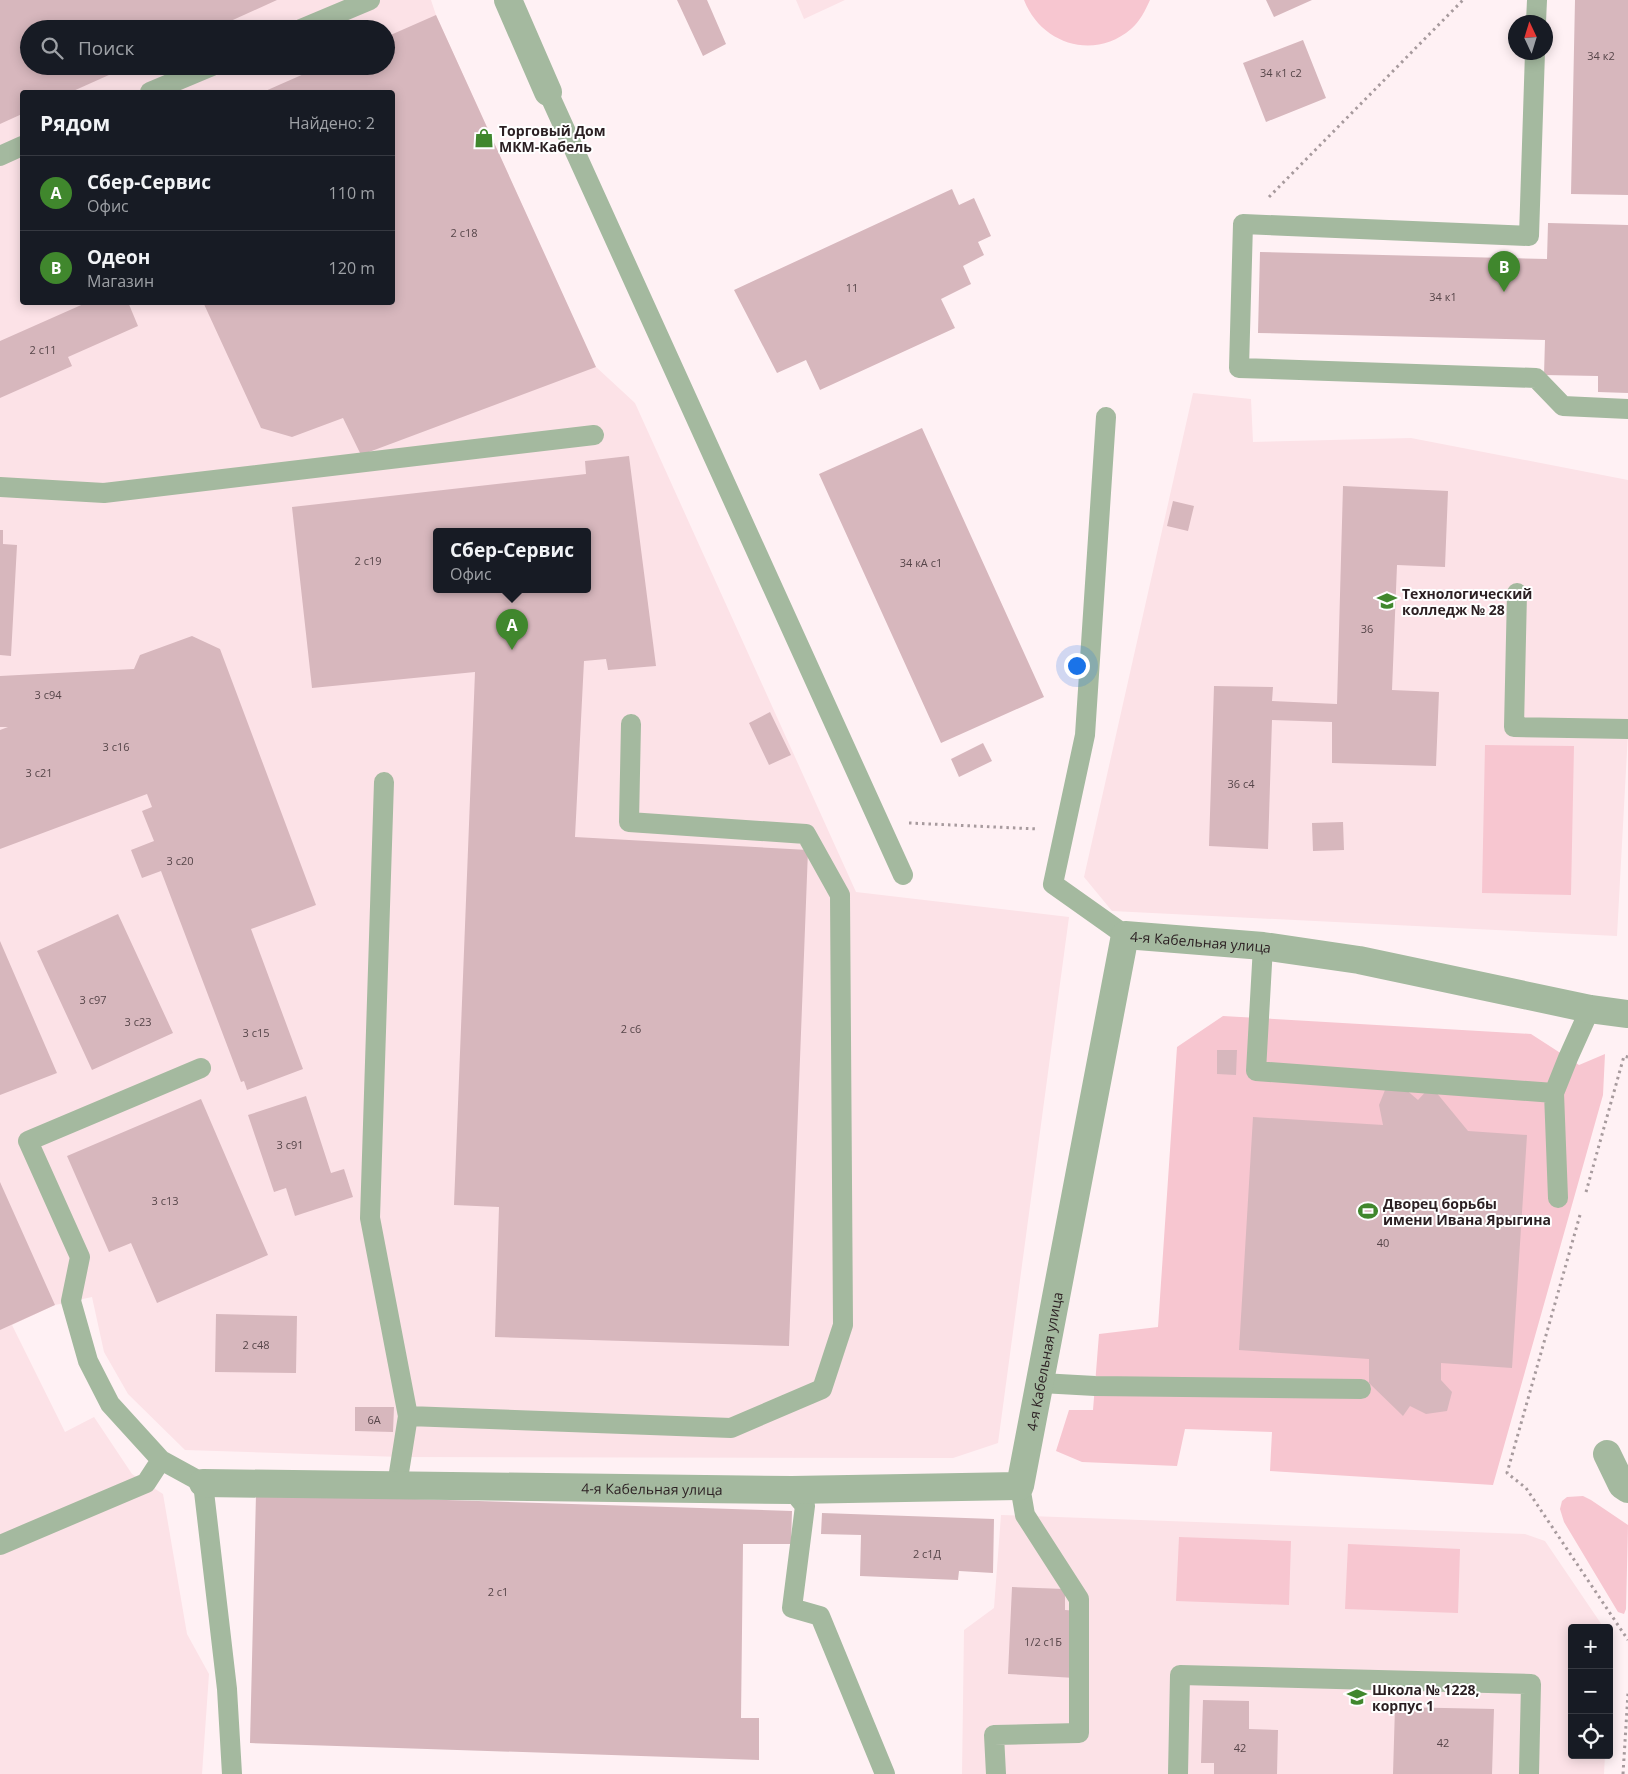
<!DOCTYPE html>
<html lang="ru">
<meta charset="utf-8">
<style>
body{margin:0;font-family:"Open Sans",sans-serif;background:#242831;color:#f1f3f6}
.controls{position:absolute;right:15px;bottom:15px;display:grid;overflow:hidden;border-radius:5px;box-shadow:0 2px 12px #0003}
.controls button{width:45px;height:45px;display:grid;place-items:center;padding:0;border:0;border-bottom:1px solid #363941;background:#171b24;color:#f1f3f6;font:25px sans-serif}
.compass{position:absolute;left:1508px;top:15px;width:45px;height:45px;border-radius:50%;background:#171b24;box-shadow:0 2px 12px #0003;rotate:356deg}
.you{position:absolute;left:1076px;top:665px;width:18px;height:18px;margin:-12px;border:4px solid #fff;border-radius:50%;background:#1a73e8;box-shadow:0 0 0 8px #1a73e833}
.badge{display:grid;place-items:center;width:32px;height:32px;border-radius:50%;background:#40872d;color:#fff;font-size:16px;font-weight:700}
.pin{position:absolute;translate:-50% -41px;filter:drop-shadow(0 1px 2px #0008)}
.pin::after{content:'';position:absolute;top:26px;width:18px;height:15px;background:inherit;clip-path:polygon(0 0,100% 0,50% 100%)}
.popup{position:absolute;left:433px;top:528px;width:158px;height:65px;box-sizing:border-box;display:grid;place-content:center;border-radius:5px;background:#171b24;filter:drop-shadow(0 1px 4px #0005);font-size:16px;white-space:nowrap;color:#9ea1a6}
.popup b{font-size:19px;color:#f1f3f6}
.popup::after{content:'';position:absolute;left:50%;top:100%;margin-left:-10px;border:10px solid transparent;border-top-color:#171b24}
.list{margin:0;padding:0;list-style:none}
h2{display:flex;justify-content:space-between;align-items:center;height:65px;margin:0;padding:0 20px;font-size:21px}
h2 small{font-size:16px;font-weight:400;color:#9ea1a6}
.list li{display:grid;grid-template-columns:32px 1fr auto;gap:15px;align-items:center;box-sizing:border-box;height:75px;padding:0 20px;border-top:1px solid #363941}
.list b{display:block;font-size:19px;white-space:nowrap}
.list p{margin:0;font-size:16px;white-space:nowrap;color:#9ea1a6}
.list em{font-size:16px;font-style:normal;color:#9ea1a6}
.icon{flex:none;width:28px;height:28px;fill:none;stroke:currentColor;stroke-width:2;stroke-linecap:round;stroke-linejoin:round}
.map{position:relative;flex:none;width:1628px;height:1774px;overflow:hidden}
.search{position:absolute;background:#171b24;box-shadow:0 2px 12px #0003;left:20px;top:20px;width:375px;height:55px;display:flex;align-items:center;gap:12px;box-sizing:border-box;padding:0 18px;border-radius:28px;color:#9ea1a6;font-size:19px}
.panel{position:absolute;background:#171b24;box-shadow:0 2px 12px #0003;left:20px;top:90px;width:375px;height:215px;border-radius:5px}
.map>svg:first-child{display:block}
.built{fill:#fce2e7;fill-rule:evenodd}
.green{fill:#f7c6d0}
.building{fill:#d7b7bd;fill-rule:evenodd}
.lines{fill:none;stroke-linecap:round;stroke-linejoin:round}
.path{stroke:#a79a9d;stroke-width:3;stroke-dasharray:2.5 4;stroke-linecap:butt}
.service{stroke:#a4b99f;stroke-width:20}
.minor{stroke:#a4b99f;stroke-width:28}
.labels{text-anchor:middle;dominant-baseline:central;stroke-width:4;stroke-linejoin:round;paint-order:stroke}
.number-label{font-size:11px;fill:#564549}
.poi-label{font-size:14px;font-weight:bold;fill:#2b1f22;stroke:#fff;text-anchor:start}
.street-label{font-size:14px;fill:#2b1f22;stroke:#fff}
</style>
<div class="map">
<svg width="1628" height="1774" viewBox="0 0 1628 1774">
<rect width="100%" height="100%" fill="#fff1f4"/>
<path class="built" d="M 0,0 L 431,0 L 436,15 L 595,366 L 635,403 L 856,892 L 1069,917 L 998,1443 L 953,1458 L 401,1457 L 185,1450 L 128,1394 L 104,1352 L 92,1297 L 55,1305 L 12,1325 L 65,1432 L 94,1417 L 132,1474 L 163,1494 L 187,1634 L 209,1674 L 202,1774 L 0,1774 ZM 29,29 L 386,29 L 386,66 L 29,66 ZM 22,92 L 392,92 L 392,302 L 22,302 ZM 437,531 L 587,531 L 587,589 L 437,589 Z
M 796,0 L 845,0 L 804,19 Z
M 1193,393 L 1251,399 L 1253,442 L 1411,438 L 1628,480 L 1628,733 L 1617,936 L 1112,911 L 1084,877 Z
M 1001,1515 L 1525,1534 L 1545,1541 L 1604,1628 L 1572,1628 L 1572,1755 L 1605,1755 L 1604,1774 L 962,1774 L 964,1630 L 994,1608 Z"/>
<path class="green" d="M 1024,0 L 1150,0 C 1145,11 1140,21 1131,29 C 1094,61 1041,44 1024,0 Z
M 1485,745 L 1574,746 L 1571,895 L 1482,893 Z
M 1223,1016 L 1531,1034 L 1579,1065 L 1605,1054 L 1603,1095 L 1493,1485 L 1270,1471 L 1272,1432 L 1185,1429 L 1177,1466 L 1082,1462 L 1056,1451 L 1069,1410 L 1093,1410 L 1099,1334 L 1158,1327 L 1177,1047 Z
M 1583,1496 L 1591,1500 L 1628,1525 L 1626,1609 L 1624,1614 L 1618,1612 L 1564,1522 L 1560,1509 L 1562,1501 L 1567,1497 Z
M 1179,1537 L 1291,1541 L 1289,1605 L 1176,1601 Z
M 1348,1544 L 1460,1549 L 1458,1613 L 1345,1609 Z"/>
<path class="building" d="M 0,0 L 277,0 L 213,29 L 29,29 L 29,66 L 129,66 L 71,92 L 22,92 L 22,114 L 0,124 Z
M 677,0 L 707,0 L 726,44 L 703,56 Z
M 1266,0 L 1312,0 L 1274,17 Z
M 1575,0 L 1628,0 L 1628,195 L 1571,194 Z
M 436,15 L 596,367 L 361,455 L 343,418 L 292,437 L 261,428 L 203,302 L 392,302 L 392,92 L 263,92 L 322,66 L 386,66 L 386,37 Z
M 1303,40 L 1326,98 L 1266,122 L 1243,63 Z
M 952,189 L 959,205 L 974,198 L 991,236 L 978,242 L 984,255 L 963,266 L 971,284 L 941,299 L 955,328 L 820,390 L 806,360 L 777,373 L 734,290 Z
M 1548,223 L 1628,225 L 1628,393 L 1598,392 L 1598,376 L 1544,375 L 1545,340 L 1258,333 L 1260,252 L 1547,259 Z
M 88,302 L 128,302 L 138,326 L 68,357 L 72,366 L 0,398 L 0,341 Z
M 922,428 L 1044,697 L 941,743 L 819,474 Z
M 629,456 L 656,666 L 608,670 L 606,659 L 584,661 L 575,837 L 808,850 L 789,1346 L 495,1337 L 499,1207 L 454,1205 L 475,672 L 312,688 L 292,507 L 586,474 L 585,461 ZM 437,531 L 587,531 L 587,589 L 437,589 Z
M 1343,486 L 1448,491 L 1445,567 L 1397,565 L 1392,690 L 1439,692 L 1436,766 L 1332,763 L 1332,722 L 1272,720 L 1268,849 L 1209,846 L 1214,686 L 1273,687 L 1272,701 L 1337,704 Z
M 1173,501 L 1194,506 L 1188,531 L 1167,526 Z
M 0,530 L 3,530 L 3,544 L 17,545 L 11,656 L 0,655 Z
M 192,636 L 220,649 L 316,905 L 251,929 L 303,1069 L 247,1090 L 244,1081 L 241,1082 L 161,871 L 142,878 L 131,850 L 154,841 L 142,811 L 152,807 L 147,794 L 0,849 L 0,730 L 8,727 L 0,727 L 0,676 L 134,669 L 140,655 Z
M 770,712 L 791,755 L 769,765 L 749,723 Z
M 983,743 L 992,761 L 959,777 L 951,759 Z
M 1343,822 L 1344,850 L 1313,851 L 1312,823 Z
M 118,914 L 173,1033 L 92,1070 L 37,951 Z
M 0,941 L 57,1073 L 0,1095 Z
M 1217,1050 L 1237,1050 L 1236,1075 L 1217,1074 Z
M 1431,1086 L 1468,1131 L 1527,1135 L 1512,1368 L 1441,1363 L 1441,1380 L 1452,1392 L 1447,1411 L 1426,1414 L 1410,1406 L 1403,1416 L 1369,1383 L 1369,1359 L 1239,1350 L 1253,1117 L 1383,1125 L 1379,1105 L 1385,1090 L 1404,1088 L 1418,1100 Z
M 306,1096 L 331,1173 L 344,1169 L 353,1197 L 295,1216 L 286,1188 L 274,1192 L 248,1115 Z
M 201,1099 L 268,1255 L 157,1303 L 131,1243 L 109,1252 L 67,1156 Z
M 0,1182 L 55,1305 L 0,1330 Z
M 216,1314 L 297,1316 L 296,1373 L 215,1372 Z
M 355,1407 L 394,1407 L 393,1432 L 355,1431 Z
M 256,1494 L 792,1511 L 791,1544 L 743,1544 L 741,1718 L 759,1718 L 759,1760 L 250,1743 Z
M 822,1513 L 994,1519 L 993,1573 L 959,1571 L 958,1580 L 860,1576 L 861,1535 L 821,1534 Z
M 1012,1587 L 1065,1589 L 1065,1610 L 1079,1611 L 1075,1678 L 1008,1674 Z
M 1203,1700 L 1249,1701 L 1249,1729 L 1278,1730 L 1277,1774 L 1214,1774 L 1214,1763 L 1201,1763 Z
M 1395,1707 L 1494,1709 L 1492,1774 L 1393,1774 Z"/>
<g class="lines">
<path class="path" d="M 1269,197 L 1463,0
M 909,823 L 1038,829
M 1586,1192 L 1624,1056 L 1628,1057
M 1580,1215 L 1507,1473 L 1526,1488 L 1628,1640
M 1623,1774 L 1628,1693"/>
<path class="service" d="M 1536,22 L 1537,0
M 301,29 L 370,0
M 1535,52 L 1529,236 L 1243,224 L 1239,368 L 1536,378 L 1563,406 L 1628,409
M 150,92 L 212,66
M 548,92 L 903,875
M 0,156 L 22,146
M 1106,417 L 1085,735 L 1053,884 L 1125,935
M 0,487 L 104,493 L 594,435
M 1517,593 L 1514,727 L 1628,729
M 384,782 L 370,1218 L 408,1416 L 397,1485
M 1263,946 L 1256,1071 L 1554,1093
M 201,1068 L 28,1141 L 80,1257 L 71,1301 L 88,1361 L 110,1404 L 161,1460 L 203,1483 L 227,1689 L 232,1774
M 1558,1198 L 1554,1093 L 1568,1058 L 1590,1009
M 1041,1383 L 1095,1386 L 1361,1389
M 408,1416 L 731,1428 L 822,1389 L 843,1325 L 840,895 L 806,834 L 629,822 L 631,724
M 792,1490 L 805,1506 L 792,1608 L 820,1616 L 885,1774
M 0,1545 L 146,1483 L 161,1460
M 996,1774 L 994,1735 L 1079,1733 L 1079,1599 L 1025,1515 L 1020,1486
M 1178,1774 L 1180,1675 L 1531,1684 L 1529,1774"/>
<g class="minor">
<path d="M 508,0 L 548,92"/>
<path d="M 1607,1454 L 1622,1485 L 1628,1489"/>
<path id="s1" d="M 203,1483 L 792,1490 L 1020,1486 L 1125,935 L 1263,946 L 1359,960 L 1590,1009 L 1628,1014"/>
</g>
</g>
<defs>
<symbol id="shop-bare" viewBox="-9 -9 18 18"><path d="M-5-2.5h2.3a2.7 3.5 0 0 1 5.4 0H5L5.5 6h-11ZM-1.5-2.5h3a1.5 2.3 0 0 0-3 0Z" fill="#40872d" stroke="#fff" stroke-width="2.5" paint-order="stroke"/></symbol>
<symbol id="university-bare" viewBox="-9 -9 18 18"><path d="M0-5L7-2L0 1L-7-2ZM-4 1L0 2.5L4 1V4Q0 6-4 4Z" fill="#40872d" stroke="#fff" stroke-width="2.5" paint-order="stroke"/></symbol>
<symbol id="stadium-bare" viewBox="-9 -9 18 18"><path d="M0-5a6.5 5 0 1 0 0 10a6.5 5 0 1 0 0-10ZM-3.5-1.8h7v3.6h-7Z" fill="#40872d" stroke="#fff" stroke-width="2.5" paint-order="stroke"/></symbol>
<symbol id="school-bare" viewBox="-9 -9 18 18"><path d="M0-5L7-2L0 1L-7-2ZM-4 1L0 2.5L4 1V4Q0 6-4 4Z" fill="#40872d" stroke="#fff" stroke-width="2.5" paint-order="stroke"/></symbol>
</defs>
<g fill-rule="evenodd">
<use href="#shop-bare" x="470" y="124" width="28" height="28"/>
<use href="#university-bare" x="1373" y="587" width="28" height="28"/>
<use href="#stadium-bare" x="1354" y="1197" width="28" height="28"/>
<use href="#school-bare" x="1343" y="1683" width="28" height="28"/>
</g>
<g class="labels">
<g class="number-label">
<text x="1601" y="55">34 к2</text>
<text x="1281" y="72">34 к1 с2</text>
<text x="464" y="232">2 с18</text>
<text x="852" y="287">11</text>
<text x="1443" y="296">34 к1</text>
<text x="43" y="349">2 с11</text>
<text x="368" y="560">2 с19</text>
<text x="921" y="562">34 кА с1</text>
<text x="1367" y="628">36</text>
<text x="48" y="694">3 с94</text>
<text x="116" y="746">3 с16</text>
<text x="39" y="772">3 с21</text>
<text x="1241" y="783">36 с4</text>
<text x="180" y="860">3 с20</text>
<text x="93" y="999">3 с97</text>
<text x="138" y="1021">3 с23</text>
<text x="631" y="1028">2 с6</text>
<text x="256" y="1032">3 с15</text>
<text x="290" y="1144">3 с91</text>
<text x="165" y="1200">3 с13</text>
<text x="1383" y="1242">40</text>
<text x="256" y="1344">2 с48</text>
<text x="374" y="1419">6А</text>
<text x="927" y="1553">2 с1Д</text>
<text x="498" y="1591">2 с1</text>
<text x="1043" y="1641">1/2 с1Б</text>
<text x="1443" y="1742">42</text>
<text x="1240" y="1747">42</text>
</g>
<g class="poi-label">
<text x="499" y="130">Торговый Дом<tspan x="499" dy="16">МКМ-Кабель</tspan></text>
<text x="1402" y="593">Технологический<tspan x="1402" dy="16">колледж № 28</tspan></text>
<text x="1383" y="1203">Дворец борьбы<tspan x="1383" dy="16">имени Ивана Ярыгина</tspan></text>
<text x="1372" y="1689">Школа № 1228,<tspan x="1372" dy="16">корпус 1</tspan></text>
</g>
<g class="street-label">
<text stroke="none"><textPath href="#s1" startOffset="1454">4-я Кабельная улица</textPath></text>
<text stroke="none"><textPath href="#s1" startOffset="944">4-я Кабельная улица</textPath></text>
<text stroke="none"><textPath href="#s1" startOffset="449">4-я Кабельная улица</textPath></text>
</g>
</g>
</svg>
<div class="controls">
<button>+</button>
<button>−</button>
<button><svg class="icon" aria-label="locate" viewBox="0 0 24 24"><circle cx="12" cy="12" r="6"/><path d="M12 2v4M12 18v4M2 12h4M18 12h4"/></svg></button>
</div>
<svg class="compass" viewBox="-18 -18 36 36"><path d="M0-13l5 13h-10z" fill="#e53935"/><path d="M0 13l5-13h-10z" fill="#9ea1a6"/></svg>
<div class="you"></div>
<div class="pin badge" style="left:512px;top:650px">A</div>
<div class="popup"><b>Сбер-Сервис</b>Офис</div>
<div class="pin badge" style="left:1504px;top:292px">B</div>
<div class="search"><svg class="icon" aria-label="search" viewBox="0 0 24 24"><circle cx="10" cy="10" r="6"/><path d="M15 15l6 6"/></svg>Поиск</div>
<section class="panel">
<h2>Рядом<small>Найдено: 2</small></h2>
<ul class="list">
<li><span class="badge">A</span><div><b>Сбер-Сервис</b><p>Офис</p></div><em>110 m</em></li>
<li><span class="badge">B</span><div><b>Одеон</b><p>Магазин</p></div><em>120 m</em></li>
</ul>
</section>
</div>
